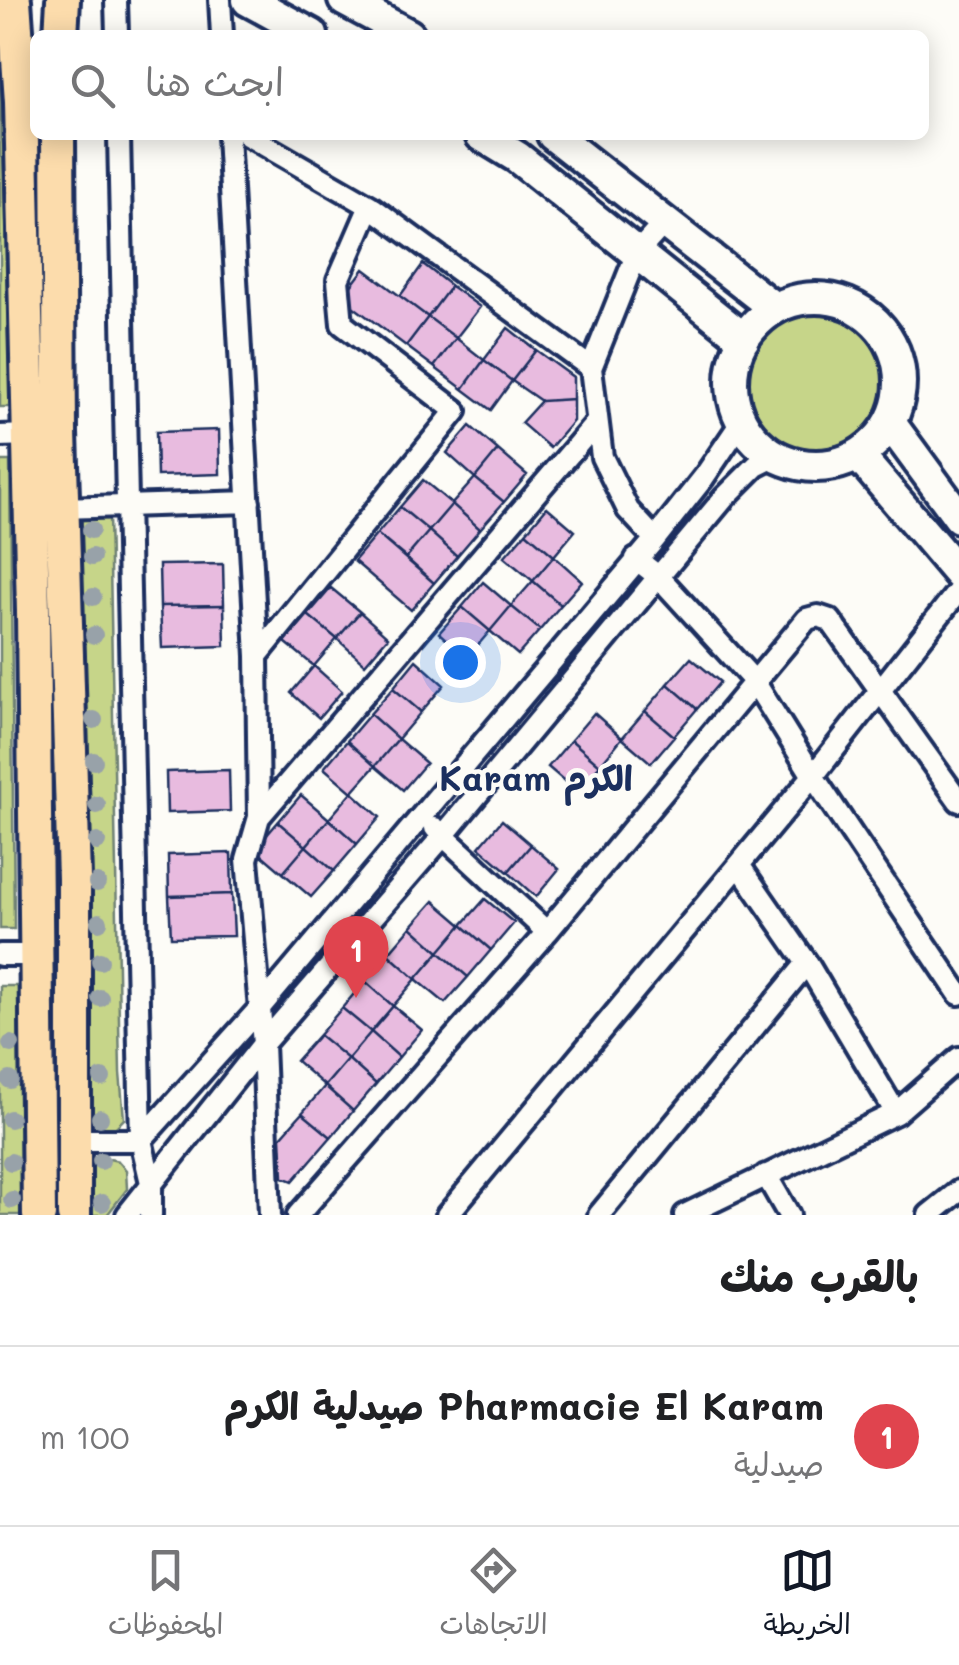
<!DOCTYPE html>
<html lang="ar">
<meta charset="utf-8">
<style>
body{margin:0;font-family:Mali,"Playpen Sans Arabic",sans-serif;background:#f6f6f6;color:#202124;direction:rtl}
.you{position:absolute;left:460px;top:662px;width:35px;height:35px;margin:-25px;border:8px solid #fff;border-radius:50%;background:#1a73e8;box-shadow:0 0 0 15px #1a73e833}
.badge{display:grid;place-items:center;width:65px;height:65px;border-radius:50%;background:#111827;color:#fff;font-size:32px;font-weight:700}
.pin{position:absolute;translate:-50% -82px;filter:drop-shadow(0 2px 5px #0008)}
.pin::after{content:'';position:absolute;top:52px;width:35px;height:30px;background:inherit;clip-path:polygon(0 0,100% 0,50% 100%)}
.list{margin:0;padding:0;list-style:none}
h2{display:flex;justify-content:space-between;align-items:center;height:130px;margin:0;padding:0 40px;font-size:42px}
h2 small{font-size:32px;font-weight:400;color:#757577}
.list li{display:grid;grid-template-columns:65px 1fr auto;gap:30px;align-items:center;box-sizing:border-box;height:180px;padding:0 40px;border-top:2px solid #e0e0e0}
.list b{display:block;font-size:38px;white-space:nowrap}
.list p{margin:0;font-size:32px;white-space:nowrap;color:#757577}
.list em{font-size:32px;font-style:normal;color:#757577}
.icon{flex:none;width:55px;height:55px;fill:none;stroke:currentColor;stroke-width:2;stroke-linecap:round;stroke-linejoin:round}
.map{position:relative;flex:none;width:959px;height:1215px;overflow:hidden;direction:ltr}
.search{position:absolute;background:#fff;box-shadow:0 5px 25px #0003;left:30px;right:30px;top:30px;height:110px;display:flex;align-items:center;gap:25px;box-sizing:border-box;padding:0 35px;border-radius:15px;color:#757577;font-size:38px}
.sheet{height:310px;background:#fff}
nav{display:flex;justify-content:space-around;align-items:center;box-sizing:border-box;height:140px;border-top:2px solid #e0e0e0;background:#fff;font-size:28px;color:#757577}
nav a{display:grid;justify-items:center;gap:5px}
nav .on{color:#111827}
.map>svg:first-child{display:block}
.green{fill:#c6d589;stroke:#708274;stroke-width:2.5}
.building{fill:#e8bbdf;stroke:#1b2f5e;stroke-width:2.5}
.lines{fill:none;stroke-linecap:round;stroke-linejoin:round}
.street-casing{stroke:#1b2f5e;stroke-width:28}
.secondary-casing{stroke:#1b2f5e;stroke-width:38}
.primary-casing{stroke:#1b2f5e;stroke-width:40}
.street{stroke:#fdfcf7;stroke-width:20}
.secondary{stroke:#fdfcf7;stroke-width:30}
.primary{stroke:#fcdcac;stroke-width:32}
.tree{fill:#98a2a9}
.labels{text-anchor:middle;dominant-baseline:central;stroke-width:9;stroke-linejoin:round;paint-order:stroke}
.neighbourhood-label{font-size:35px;font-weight:bold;fill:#1b2f5e;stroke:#fdfcf7}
</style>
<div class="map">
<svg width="959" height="1215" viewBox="0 0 959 1215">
<rect width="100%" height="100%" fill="#fdfcf7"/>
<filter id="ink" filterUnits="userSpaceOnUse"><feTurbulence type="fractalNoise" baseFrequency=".01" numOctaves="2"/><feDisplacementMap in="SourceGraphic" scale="20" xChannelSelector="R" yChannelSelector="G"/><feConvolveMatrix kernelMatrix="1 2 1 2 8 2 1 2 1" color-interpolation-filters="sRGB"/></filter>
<g filter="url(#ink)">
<path class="green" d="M 0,22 L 10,407 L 0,407 Z
M743 382a73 73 0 1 1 146 0a73 73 0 1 1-146 0Z
M 0,461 L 10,461 L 14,929 L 0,929 Z
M 109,514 L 120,1073 L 124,1119 L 111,1132 C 98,1131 92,1129 87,1117 L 76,519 L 79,515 Z
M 0,986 L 18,986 L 21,1215 L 0,1215 Z
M 96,1156 L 118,1161 L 126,1170 L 127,1189 L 107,1215 L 88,1215 L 90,1157 Z"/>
<path class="building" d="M 423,264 L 451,286 L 428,317 L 400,296 Z
M 364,269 L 428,317 L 406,346 L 342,298 Z
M 451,286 L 480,307 L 456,338 L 428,317 Z
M 428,317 L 456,338 L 434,367 L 406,346 Z
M 508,328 L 536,350 L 512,381 L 484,360 Z
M 456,338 L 484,360 L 463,389 L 434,367 Z
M 536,350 L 573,377 L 573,399 L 541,401 L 512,381 Z
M 484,360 L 512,381 L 491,410 L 463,389 Z
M 573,399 L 573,421 L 550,448 L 521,423 L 541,401 Z
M 470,426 L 498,450 L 475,478 L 447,453 Z
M 219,430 L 220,474 L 157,476 L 156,432 Z
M 498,450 L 527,475 L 504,502 L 475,478 Z
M 475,478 L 504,502 L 480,529 L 452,504 Z
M 423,480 L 452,504 L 429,531 L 400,507 Z
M 452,504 L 480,529 L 457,556 L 429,531 Z
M 400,507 L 429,531 L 406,558 L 377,534 Z
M 547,507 L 575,531 L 554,556 L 526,532 Z
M 429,531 L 457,556 L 434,583 L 406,558 Z
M 526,532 L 554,556 L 533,581 L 504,557 Z
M 377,534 L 434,583 L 411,610 L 354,561 Z
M 554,556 L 582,581 L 561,605 L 533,581 Z
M 223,564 L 224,605 L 160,606 L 159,565 Z
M 533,581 L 561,605 L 540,630 L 511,606 Z
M 483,582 L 511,606 L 490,631 L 462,607 Z
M 331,588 L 360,612 L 337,639 L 308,615 Z
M 224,605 L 225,646 L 162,648 L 160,606 Z
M 511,606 L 540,630 L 518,655 L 490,631 Z
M 462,607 L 490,631 L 467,658 L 439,633 Z
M 360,612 L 388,637 L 365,664 L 337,639 Z
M 308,615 L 337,639 L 314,666 L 285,642 Z
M 691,658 L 720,682 L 697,709 L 668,684 Z
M 416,660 L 444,685 L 421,712 L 393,688 Z
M 314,666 L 342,691 L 319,718 L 291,693 Z
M 668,684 L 697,709 L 674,736 L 645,711 Z
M 393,688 L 421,712 L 398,739 L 370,714 Z
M 645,711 L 674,736 L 651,763 L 622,738 Z
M 594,713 L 622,738 L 600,765 L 571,740 Z
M 370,714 L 398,739 L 375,766 L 347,741 Z
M 398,739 L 426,763 L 403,790 L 375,766 Z
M 571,740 L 600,765 L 576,791 L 548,767 Z
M 347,741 L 375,766 L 352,792 L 324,768 Z
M 229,770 L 230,811 L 167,813 L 166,772 Z
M 352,792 L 380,817 L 357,844 L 329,819 Z
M 301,795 L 329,819 L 306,846 L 278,822 Z
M 329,819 L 357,844 L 334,871 L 306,846 Z
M 502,820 L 531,845 L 508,872 L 479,847 Z
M 278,822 L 306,846 L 283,873 L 255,849 Z
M 531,845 L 559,869 L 536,897 L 508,872 Z
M 306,846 L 334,871 L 311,897 L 283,873 Z
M 231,853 L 232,894 L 169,896 L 168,855 Z
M 232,894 L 234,936 L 171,937 L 169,896 Z
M 485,899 L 514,923 L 491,950 L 462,925 Z
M 434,901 L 462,925 L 439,952 L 411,927 Z
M 462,925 L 491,950 L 468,977 L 439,952 Z
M 411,927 L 439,952 L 416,979 L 388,954 Z
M 439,952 L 468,977 L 445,1003 L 416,979 Z
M 388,954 L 416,979 L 393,1006 L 365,981 Z
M 365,981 L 393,1006 L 371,1032 L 342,1008 Z
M 393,1006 L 422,1030 L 399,1057 L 371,1032 Z
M 342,1008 L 371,1032 L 348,1059 L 319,1035 Z
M 371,1032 L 399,1057 L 376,1084 L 348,1059 Z
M 319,1035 L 348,1059 L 325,1086 L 296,1061 Z
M 348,1059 L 376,1084 L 353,1111 L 325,1086 Z
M 325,1086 L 353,1111 L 331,1137 L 302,1113 Z
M 302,1113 L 331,1137 L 293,1181 L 283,1177 L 281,1137 Z"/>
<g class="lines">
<defs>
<path id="street" d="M 116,0 L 117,35
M 220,0 L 222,35
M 119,135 L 141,1140 L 151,1183 L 151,1215
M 228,135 L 257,656 L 259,817 L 247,859 L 263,1044 L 270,1215
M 247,135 L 370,206 L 591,368
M 0,436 L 28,435
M 62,508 L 249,502
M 655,539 L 628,510 L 602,457 L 591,368 L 637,253 L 664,223
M 636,559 L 659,577 L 754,681 L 813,776 L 959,994
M 257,656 L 456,411 L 342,324 L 338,280 L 370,206
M 259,817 L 596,423
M 435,828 L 547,932
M 739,865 L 807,963 L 896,1113
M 0,955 L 38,955
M 75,1140 L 141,1140 L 258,1010 L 655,539 L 704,477 L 742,421
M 766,1175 L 789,1215
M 127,1215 L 263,1044 L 443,836 L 724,498 L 756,466 L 776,456
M 298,1215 L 547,932 L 807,619 L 818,616 L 830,620 L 959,801
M 447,1215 L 813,776 L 959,590
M 599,1215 L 807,963
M 685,1215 L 896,1113 L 959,1058
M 929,1215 L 959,1191"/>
<path id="secondary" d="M 248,0 L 312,35
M 344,0 L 409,35
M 481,135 L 517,157 L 744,339
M 553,135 L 774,308
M732 382a84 84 0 1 1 168 0a84 84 0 1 1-168 0Z
M 890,423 L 959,517
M 858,455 L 959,574"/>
<path id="primary" d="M 14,0 L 21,102 L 33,611 L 39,1215
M 61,35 L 63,0
M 58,135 L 60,433 L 74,878 L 74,1215"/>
</defs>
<use href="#street" class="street-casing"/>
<use href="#secondary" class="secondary-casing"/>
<use href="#primary" class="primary-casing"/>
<use href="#street" class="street"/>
<use href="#secondary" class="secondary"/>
<use href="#primary" class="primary"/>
</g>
<g class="tree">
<circle cx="91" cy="530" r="9"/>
<circle cx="92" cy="557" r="9"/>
<circle cx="93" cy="597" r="9"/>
<circle cx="94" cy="635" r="9"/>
<circle cx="94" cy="720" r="9"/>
<circle cx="94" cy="761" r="9"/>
<circle cx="97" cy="805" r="9"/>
<circle cx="97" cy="842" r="9"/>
<circle cx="97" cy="883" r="9"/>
<circle cx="99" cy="922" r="9"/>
<circle cx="100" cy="961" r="9"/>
<circle cx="100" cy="998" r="9"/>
<circle cx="11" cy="1044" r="9"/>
<circle cx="102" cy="1078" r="9"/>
<circle cx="10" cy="1080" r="9"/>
<circle cx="100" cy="1118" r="9"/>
<circle cx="10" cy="1119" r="9"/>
<circle cx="101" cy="1161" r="9"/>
<circle cx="11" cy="1162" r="9"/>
<circle cx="12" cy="1200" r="9"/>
<circle cx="102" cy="1203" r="9"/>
</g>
</g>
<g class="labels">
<g class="neighbourhood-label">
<text x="536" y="777">Karam الكرم</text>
</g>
</g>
</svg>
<div class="you"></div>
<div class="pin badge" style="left:356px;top:998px;background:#e0444e">1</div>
<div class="search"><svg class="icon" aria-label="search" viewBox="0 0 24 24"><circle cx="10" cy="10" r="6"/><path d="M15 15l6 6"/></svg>ابحث هنا</div>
</div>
<section class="sheet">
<h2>بالقرب منك<small></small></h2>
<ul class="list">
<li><span class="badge" style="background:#e0444e">1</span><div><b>Pharmacie El Karam صيدلية الكرم</b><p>صيدلية</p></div><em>100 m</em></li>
</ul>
</section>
<nav>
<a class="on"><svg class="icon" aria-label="map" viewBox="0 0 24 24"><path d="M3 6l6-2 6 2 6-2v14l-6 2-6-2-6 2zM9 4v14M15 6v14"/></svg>الخريطة</a>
<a><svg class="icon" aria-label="directions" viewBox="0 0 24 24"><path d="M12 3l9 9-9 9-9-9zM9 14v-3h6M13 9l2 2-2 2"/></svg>الاتجاهات</a>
<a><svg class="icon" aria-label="saved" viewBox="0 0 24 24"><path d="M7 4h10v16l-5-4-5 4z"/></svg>المحفوظات</a>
</nav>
